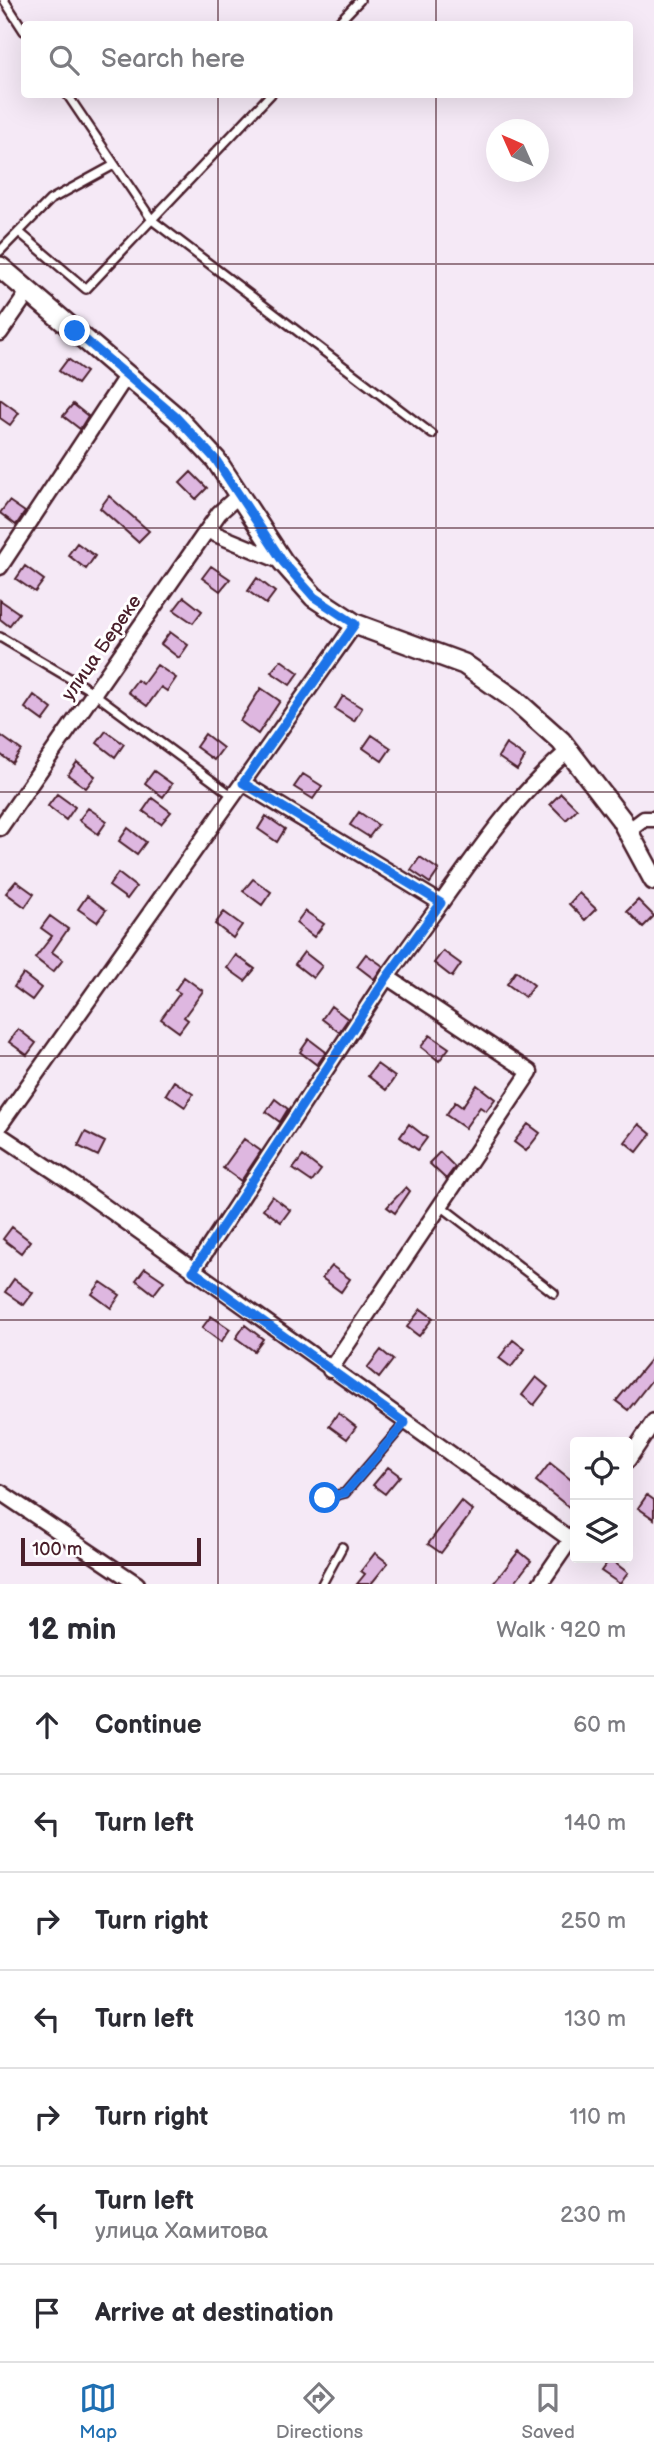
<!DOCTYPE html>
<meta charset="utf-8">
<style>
body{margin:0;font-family:"Balsamiq Sans",sans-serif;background:#f7f7f7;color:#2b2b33}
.controls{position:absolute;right:21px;bottom:21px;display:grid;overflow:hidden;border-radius:7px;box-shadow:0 7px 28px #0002}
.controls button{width:63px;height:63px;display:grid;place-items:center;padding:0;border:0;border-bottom:2px solid #e1e1e2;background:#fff;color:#2b2b33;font:35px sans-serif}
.compass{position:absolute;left:486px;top:119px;width:63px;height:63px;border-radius:50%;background:#fff;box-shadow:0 7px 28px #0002;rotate:315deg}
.scale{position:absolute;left:21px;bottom:18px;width:180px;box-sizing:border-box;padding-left:7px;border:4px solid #4a1f2b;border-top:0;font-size:19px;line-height:24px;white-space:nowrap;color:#4a1f2b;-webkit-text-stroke:5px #fff;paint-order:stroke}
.stop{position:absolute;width:21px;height:21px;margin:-16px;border:5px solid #1a73e8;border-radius:50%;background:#fff}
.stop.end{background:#1a73e8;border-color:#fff;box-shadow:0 2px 7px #0008}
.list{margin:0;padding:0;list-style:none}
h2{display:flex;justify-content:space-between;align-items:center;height:91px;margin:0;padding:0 28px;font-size:30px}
h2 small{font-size:23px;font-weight:400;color:#7c7c81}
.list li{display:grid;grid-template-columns:46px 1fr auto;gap:21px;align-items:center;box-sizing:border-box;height:98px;padding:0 28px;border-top:2px solid #e1e1e2}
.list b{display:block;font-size:26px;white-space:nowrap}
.list p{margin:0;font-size:23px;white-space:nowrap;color:#7c7c81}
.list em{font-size:23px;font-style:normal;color:#7c7c81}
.icon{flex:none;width:38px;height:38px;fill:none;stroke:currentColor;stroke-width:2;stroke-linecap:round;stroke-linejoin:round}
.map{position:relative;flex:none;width:654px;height:1584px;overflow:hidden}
.search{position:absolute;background:#fff;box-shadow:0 7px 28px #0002;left:21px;right:21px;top:21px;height:77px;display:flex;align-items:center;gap:18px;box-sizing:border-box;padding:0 24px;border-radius:7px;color:#7c7c81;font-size:26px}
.sheet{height:777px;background:#fff}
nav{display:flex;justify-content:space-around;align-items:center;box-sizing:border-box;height:98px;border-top:2px solid #e1e1e2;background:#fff;font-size:19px;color:#7c7c81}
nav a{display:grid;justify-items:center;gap:4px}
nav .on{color:#1f6fb2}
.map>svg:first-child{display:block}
.building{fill:#deb7e0;stroke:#4a1f2b;stroke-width:2}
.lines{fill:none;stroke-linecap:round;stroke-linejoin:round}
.lane-casing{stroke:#4a1f2b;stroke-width:12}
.street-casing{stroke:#4a1f2b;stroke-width:19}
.secondary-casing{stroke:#4a1f2b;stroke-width:24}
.lane{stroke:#fff;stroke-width:7}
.street{stroke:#fff;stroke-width:14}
.secondary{stroke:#fff;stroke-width:19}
.route{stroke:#1a73e8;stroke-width:9}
.grid{fill:none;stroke:#4a1f2b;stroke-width:2;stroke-opacity:0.55}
.labels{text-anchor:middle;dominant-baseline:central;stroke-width:6;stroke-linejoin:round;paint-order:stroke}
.street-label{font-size:19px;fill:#4a1f2b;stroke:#fff}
</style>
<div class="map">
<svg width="654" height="1584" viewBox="0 0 654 1584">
<rect width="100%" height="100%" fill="#f5e9f6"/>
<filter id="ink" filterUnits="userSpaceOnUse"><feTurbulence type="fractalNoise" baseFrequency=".0143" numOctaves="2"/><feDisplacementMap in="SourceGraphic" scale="14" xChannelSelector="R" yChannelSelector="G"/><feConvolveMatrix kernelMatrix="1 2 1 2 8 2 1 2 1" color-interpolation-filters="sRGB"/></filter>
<g filter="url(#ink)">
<path class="building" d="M 68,359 L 86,372 L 77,384 L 59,371 Z
M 0,399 L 19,413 L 10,425 L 0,418 Z
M 73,404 L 88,416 L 80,429 L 63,416 Z
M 191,472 L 207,488 L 196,499 L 180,483 Z
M 109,496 L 149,531 L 138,542 L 100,508 Z
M 9,501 L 25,512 L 16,525 L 0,513 Z
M 77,543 L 95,556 L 86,569 L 68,555 Z
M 25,566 L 44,580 L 35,592 L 16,579 Z
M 211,566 L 230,579 L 220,591 L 202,578 Z
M 257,578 L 275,592 L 266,604 L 248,591 Z
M 184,597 L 202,611 L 193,623 L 174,610 Z
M 0,600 L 19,613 L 9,626 L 0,619 Z
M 170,632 L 188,645 L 179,658 L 161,644 Z
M 281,660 L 299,673 L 290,685 L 271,672 Z
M 157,665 L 176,678 L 167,691 L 161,687 L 147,706 L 128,692 L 137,680 L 143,684 Z
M 261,688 L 280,701 L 258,734 L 240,721 Z
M 34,695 L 52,709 L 43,721 L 25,708 Z
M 343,696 L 362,708 L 354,721 L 335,709 Z
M 106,731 L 124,744 L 115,757 L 97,743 Z
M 205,734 L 223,748 L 214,760 L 196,747 Z
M 0,735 L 21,750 L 12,763 L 0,754 Z
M 372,735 L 391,748 L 382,761 L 363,748 Z
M 506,744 L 525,757 L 517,770 L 498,757 Z
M 77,762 L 95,776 L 86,788 L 68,775 Z
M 154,771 L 172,784 L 163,797 L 145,783 Z
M 303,774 L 322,786 L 313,799 L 294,787 Z
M 561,793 L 577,809 L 566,820 L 550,804 Z
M 57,794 L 75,807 L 66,820 L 48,806 Z
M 152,798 L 171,812 L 161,824 L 143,811 Z
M 88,808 L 107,821 L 98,834 L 79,820 Z
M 359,812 L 378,825 L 369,837 L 350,825 Z
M 266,816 L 285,829 L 277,842 L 258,829 Z
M 128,828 L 146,842 L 137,854 L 119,841 Z
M 420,857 L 439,870 L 430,883 L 411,870 Z
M 118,873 L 136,887 L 127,899 L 109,886 Z
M 253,879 L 271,892 L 262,905 L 243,891 Z
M 16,881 L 34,894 L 25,907 L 6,893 Z
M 579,893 L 596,909 L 585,920 L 569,904 Z
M 87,896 L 106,910 L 97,922 L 78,909 Z
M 638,900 L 654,916 L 643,927 L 627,911 Z
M 305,911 L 324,924 L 314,937 L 296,923 Z
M 224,912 L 242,925 L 233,938 L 215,924 Z
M 50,916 L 68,929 L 52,952 L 63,960 L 53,972 L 35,958 L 52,936 L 41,928 Z
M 443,951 L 461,964 L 452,977 L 434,963 Z
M 304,952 L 322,966 L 313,978 L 295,964 Z
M 366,954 L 383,966 L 374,979 L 357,966 Z
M 236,955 L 255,969 L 245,981 L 227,968 Z
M 516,971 L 534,985 L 525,997 L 507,984 Z
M 23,974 L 41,988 L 32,1000 L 14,987 Z
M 184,977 L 203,991 L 184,1017 L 188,1020 L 179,1032 L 161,1019 L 180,993 L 175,990 Z
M 331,1006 L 348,1019 L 339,1032 L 322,1019 Z
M 18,1029 L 36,1043 L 27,1055 L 9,1042 Z
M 430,1035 L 449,1048 L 439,1061 L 421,1047 Z
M 309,1039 L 326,1052 L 317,1065 L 300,1052 Z
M 377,1064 L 395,1077 L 386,1090 L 368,1076 Z
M 174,1081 L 193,1094 L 185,1107 L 166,1094 Z
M 477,1085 L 495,1099 L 486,1111 L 480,1107 L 465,1128 L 446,1115 L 455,1102 L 462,1107 Z
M 275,1099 L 288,1109 L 280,1122 L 266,1112 Z
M 409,1124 L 427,1138 L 418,1150 L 400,1137 Z
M 528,1124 L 540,1133 L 526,1151 L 514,1142 Z
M 639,1124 L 651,1134 L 637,1152 L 625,1142 Z
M 85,1132 L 105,1142 L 98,1156 L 78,1146 Z
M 244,1139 L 261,1151 L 241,1181 L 223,1168 Z
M 440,1152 L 455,1167 L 446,1179 L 429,1163 Z
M 303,1156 L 321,1170 L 312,1182 L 293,1169 Z
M 406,1187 L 410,1191 L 395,1213 L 387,1207 Z
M 272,1196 L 290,1210 L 281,1222 L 263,1209 Z
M 12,1227 L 30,1241 L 21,1253 L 3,1239 Z
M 332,1266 L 350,1279 L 341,1292 L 322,1278 Z
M 145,1268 L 164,1281 L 154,1294 L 136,1280 Z
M 14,1279 L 33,1293 L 24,1305 L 5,1292 Z
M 101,1282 L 120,1295 L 111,1308 L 92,1294 Z
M 421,1309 L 433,1318 L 419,1336 L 407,1327 Z
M 211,1316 L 230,1329 L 221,1342 L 202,1328 Z
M 245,1325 L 263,1339 L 254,1351 L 236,1338 Z
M 513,1340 L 525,1349 L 511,1367 L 499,1358 Z
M 381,1350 L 393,1360 L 379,1378 L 367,1368 Z
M 654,1355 L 654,1377 L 628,1410 L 616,1401 Z
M 536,1377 L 548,1387 L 534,1405 L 522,1395 Z
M 338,1413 L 356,1427 L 347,1439 L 329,1426 Z
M 550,1463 L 575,1483 L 575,1512 L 536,1481 Z
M 388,1467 L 400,1476 L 385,1494 L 373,1485 Z
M 647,1495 L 654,1500 L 654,1519 L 638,1508 Z
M 461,1501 L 473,1511 L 441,1553 L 428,1544 Z
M 519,1551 L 531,1561 L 513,1584 L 493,1584 Z
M 375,1553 L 388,1563 L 371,1584 L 357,1584 L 365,1574 L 361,1571 Z
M 610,1559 L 628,1573 L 620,1584 L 601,1571 Z"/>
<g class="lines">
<defs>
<path id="lane" d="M 4,0 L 24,31
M 337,24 L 360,0
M 67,94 L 152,220 L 432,434
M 19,232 L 86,289 L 271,94
M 0,251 L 50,200 L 114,165
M 0,637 L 88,689 L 233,796
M 441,1206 L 554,1293
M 325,1498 L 345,1493 L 405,1423
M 322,1584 L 342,1547"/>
<path id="street" d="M 0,333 L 29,291
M 208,531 L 283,562
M 0,567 L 127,375
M 243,783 L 441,903 C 483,844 514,798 569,750
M 0,828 L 219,513 L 240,494
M 627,832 L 644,819 L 654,819
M 387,977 L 441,903
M 0,1125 L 355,624
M 0,1135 L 69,1181 L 570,1539
M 193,1271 L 387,977 L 530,1072 L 330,1370
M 628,1460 L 654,1421
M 0,1492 L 137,1584
M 540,1584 L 575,1533"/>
<path id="secondary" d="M 0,267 L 176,417 L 216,460 L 283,562 L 314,597 L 355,624 L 464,664 L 514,699 L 561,741 L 621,819 L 654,880"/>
</defs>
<use href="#lane" class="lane-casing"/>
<use href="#street" class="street-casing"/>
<use href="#secondary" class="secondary-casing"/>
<use href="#lane" class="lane"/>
<use href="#street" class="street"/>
<use href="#secondary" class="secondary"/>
</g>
</g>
<g class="lines" filter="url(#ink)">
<path class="route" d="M 75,331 L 176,417 L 216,460 L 283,562 L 314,597 L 355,624 L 243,783 L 441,903 L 387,977 L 193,1271 L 405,1423 L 345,1493 L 325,1498"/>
</g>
<path class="grid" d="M 218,0 L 218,24M 436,0 L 436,24M 218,94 L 218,1584M 436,94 L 436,1584M 0,264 L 654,264M 0,528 L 654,528M 0,792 L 654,792M 0,1056 L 654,1056M 0,1320 L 654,1320"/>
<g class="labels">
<g class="street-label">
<text transform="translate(102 648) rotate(-55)">улица Береке</text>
</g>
</g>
</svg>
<div class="controls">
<button><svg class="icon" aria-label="locate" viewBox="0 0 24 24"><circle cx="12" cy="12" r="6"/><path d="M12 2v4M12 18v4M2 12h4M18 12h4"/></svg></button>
<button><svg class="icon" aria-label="layers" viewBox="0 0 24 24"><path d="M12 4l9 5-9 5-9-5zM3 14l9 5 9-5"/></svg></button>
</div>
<svg class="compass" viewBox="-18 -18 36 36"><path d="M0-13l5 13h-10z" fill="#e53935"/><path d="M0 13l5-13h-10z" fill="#7c7c81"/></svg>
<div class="scale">100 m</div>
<div class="stop" style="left:325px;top:1498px"></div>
<div class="stop end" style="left:75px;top:331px"></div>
<div class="search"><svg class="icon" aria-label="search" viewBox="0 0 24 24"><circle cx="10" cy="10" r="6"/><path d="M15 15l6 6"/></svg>Search here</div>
</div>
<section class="sheet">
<h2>12 min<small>Walk · 920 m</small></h2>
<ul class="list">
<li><svg class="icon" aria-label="ahead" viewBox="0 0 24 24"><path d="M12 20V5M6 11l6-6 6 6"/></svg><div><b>Continue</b></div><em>60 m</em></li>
<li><svg class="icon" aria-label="left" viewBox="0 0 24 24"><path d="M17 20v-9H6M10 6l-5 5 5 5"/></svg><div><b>Turn left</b></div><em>140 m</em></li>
<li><svg class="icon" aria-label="right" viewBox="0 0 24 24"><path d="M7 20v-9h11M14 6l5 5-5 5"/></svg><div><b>Turn right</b></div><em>250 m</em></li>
<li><svg class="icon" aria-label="left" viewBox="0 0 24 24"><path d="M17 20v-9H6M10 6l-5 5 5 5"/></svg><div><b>Turn left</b></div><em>130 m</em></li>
<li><svg class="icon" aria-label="right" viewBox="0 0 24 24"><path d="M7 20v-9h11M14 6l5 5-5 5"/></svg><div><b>Turn right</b></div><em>110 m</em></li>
<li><svg class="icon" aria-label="left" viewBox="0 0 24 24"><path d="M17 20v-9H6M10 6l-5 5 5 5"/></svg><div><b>Turn left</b><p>улица Хамитова</p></div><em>230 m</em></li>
<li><svg class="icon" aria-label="arrive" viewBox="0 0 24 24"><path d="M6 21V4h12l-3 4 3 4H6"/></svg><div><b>Arrive at destination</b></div></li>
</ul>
</section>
<nav>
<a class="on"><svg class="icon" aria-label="map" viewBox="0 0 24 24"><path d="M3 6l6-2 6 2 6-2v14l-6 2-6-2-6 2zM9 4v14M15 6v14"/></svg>Map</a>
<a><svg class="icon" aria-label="directions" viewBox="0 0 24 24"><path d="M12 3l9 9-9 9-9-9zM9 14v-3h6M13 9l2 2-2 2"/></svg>Directions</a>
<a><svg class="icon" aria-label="saved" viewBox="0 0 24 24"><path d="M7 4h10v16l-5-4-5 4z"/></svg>Saved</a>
</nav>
